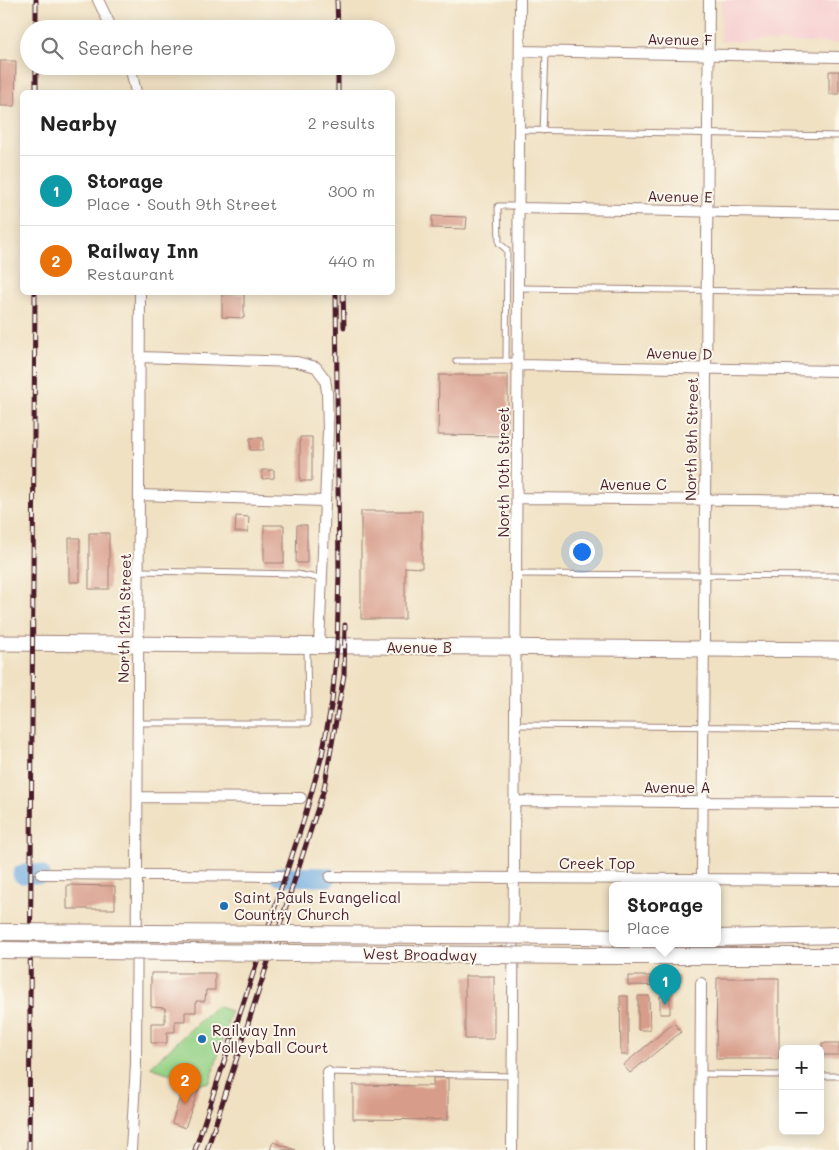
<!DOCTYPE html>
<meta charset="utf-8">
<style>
body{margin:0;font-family:Mali,sans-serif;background:#f2f2f2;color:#222}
.controls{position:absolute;right:15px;bottom:15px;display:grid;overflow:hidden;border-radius:8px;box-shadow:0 2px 12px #0003}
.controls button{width:45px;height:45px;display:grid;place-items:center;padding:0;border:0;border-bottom:1px solid #e0e0e0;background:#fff;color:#222;font:25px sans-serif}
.you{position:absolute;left:581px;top:551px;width:18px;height:18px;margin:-12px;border:4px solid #fff;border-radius:50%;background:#1a73e8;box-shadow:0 0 0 8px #1a73e833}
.badge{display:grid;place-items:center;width:32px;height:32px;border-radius:50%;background:#1f6fb2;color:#fff;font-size:16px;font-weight:700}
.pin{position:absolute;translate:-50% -41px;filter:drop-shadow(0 1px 2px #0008)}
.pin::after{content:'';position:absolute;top:26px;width:18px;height:15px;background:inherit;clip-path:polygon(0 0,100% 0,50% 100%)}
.popup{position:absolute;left:609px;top:882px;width:112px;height:65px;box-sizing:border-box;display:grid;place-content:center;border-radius:8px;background:#fff;filter:drop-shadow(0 1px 4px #0005);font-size:16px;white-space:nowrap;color:#767676}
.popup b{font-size:19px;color:#222}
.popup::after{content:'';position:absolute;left:50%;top:100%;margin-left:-10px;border:10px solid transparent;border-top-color:#fff}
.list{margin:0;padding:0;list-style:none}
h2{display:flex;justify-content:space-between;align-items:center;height:65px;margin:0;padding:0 20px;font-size:21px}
h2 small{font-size:16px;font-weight:400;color:#767676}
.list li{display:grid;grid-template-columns:32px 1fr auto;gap:15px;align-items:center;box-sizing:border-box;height:70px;padding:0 20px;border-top:1px solid #e0e0e0}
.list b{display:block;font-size:19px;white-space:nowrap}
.list p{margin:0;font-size:16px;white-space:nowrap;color:#767676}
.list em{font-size:16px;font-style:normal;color:#767676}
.icon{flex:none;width:28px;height:28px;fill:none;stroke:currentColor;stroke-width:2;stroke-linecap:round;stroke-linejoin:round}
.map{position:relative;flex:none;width:839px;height:1150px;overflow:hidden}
.search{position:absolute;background:#fff;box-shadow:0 2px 12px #0003;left:20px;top:20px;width:375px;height:55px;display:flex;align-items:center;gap:12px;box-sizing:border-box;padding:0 18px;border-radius:28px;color:#767676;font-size:19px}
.panel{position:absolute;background:#fff;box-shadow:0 2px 12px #0003;left:20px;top:90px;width:375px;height:205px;border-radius:8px}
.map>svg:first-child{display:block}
.built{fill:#f7cfd1}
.green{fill:#97d388;stroke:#70795a}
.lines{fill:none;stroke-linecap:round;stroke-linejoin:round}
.river{stroke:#70aae0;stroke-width:19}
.building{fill:#d89c8a}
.lane-casing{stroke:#9d8077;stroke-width:7}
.street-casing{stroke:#9d8077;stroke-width:12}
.secondary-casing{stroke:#9d8077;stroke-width:17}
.primary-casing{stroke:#9d8077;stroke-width:18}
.lane{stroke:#fff;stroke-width:5}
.street{stroke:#fff;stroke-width:10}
.secondary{stroke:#fff;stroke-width:15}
.primary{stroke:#fff;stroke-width:16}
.rail-casing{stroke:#4a1f2b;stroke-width:5}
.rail{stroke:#fbf7ec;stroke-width:3;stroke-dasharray:9;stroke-linecap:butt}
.primary-bridge-casing{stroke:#9d8077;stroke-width:18;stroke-linecap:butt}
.primary-bridge{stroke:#fff;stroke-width:16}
.poi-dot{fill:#1f6fb2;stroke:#fbf7ec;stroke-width:2}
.labels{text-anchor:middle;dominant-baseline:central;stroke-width:4;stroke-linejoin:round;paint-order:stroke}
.street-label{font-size:15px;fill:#4a1f2b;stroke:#fbf7ec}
.poi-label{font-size:15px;fill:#4a1f2b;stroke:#fbf7ec;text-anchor:start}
</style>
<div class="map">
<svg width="839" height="1150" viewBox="0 0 839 1150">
<rect width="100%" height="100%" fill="#fbf7ec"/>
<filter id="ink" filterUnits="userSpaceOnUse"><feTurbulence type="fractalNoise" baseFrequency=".02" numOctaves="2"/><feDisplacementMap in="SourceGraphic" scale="10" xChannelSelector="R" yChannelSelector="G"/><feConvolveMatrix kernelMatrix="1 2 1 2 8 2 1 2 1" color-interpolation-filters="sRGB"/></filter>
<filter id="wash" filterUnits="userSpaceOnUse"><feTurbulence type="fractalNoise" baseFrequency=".0096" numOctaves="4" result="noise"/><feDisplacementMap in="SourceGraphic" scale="20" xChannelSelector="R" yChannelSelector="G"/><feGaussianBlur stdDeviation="1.12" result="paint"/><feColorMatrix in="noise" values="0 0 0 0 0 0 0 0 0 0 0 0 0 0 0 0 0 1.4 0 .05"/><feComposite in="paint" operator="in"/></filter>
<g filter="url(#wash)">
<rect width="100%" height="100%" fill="#f0e1c3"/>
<path class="built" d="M 722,0 L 839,0 L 839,43 L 720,41 Z"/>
<path class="green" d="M 216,1006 L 231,1011 L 210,1082 L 200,1084 L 150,1067 Z"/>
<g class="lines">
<path class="river" d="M 22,874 L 40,874
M 280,876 L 328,877"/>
</g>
<g id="blocks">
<path class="building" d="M 0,61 L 16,61 L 15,106 L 0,106 Z
M 829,71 L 839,71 L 839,94 L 829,94 Z
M 432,216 L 467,217 L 466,229 L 432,228 Z
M 222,294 L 244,294 L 244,318 L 222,317 Z
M 439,375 L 508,375 L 508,436 L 438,435 Z
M 300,437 L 312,437 L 312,481 L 300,481 Z
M 250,438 L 263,438 L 263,450 L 250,450 Z
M 262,470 L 274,470 L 274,478 L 262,479 Z
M 361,511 L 422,511 L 422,568 L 405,567 L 405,619 L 361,619 Z
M 236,516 L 249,517 L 248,532 L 235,532 Z
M 264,525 L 284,525 L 284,563 L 264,563 Z
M 297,525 L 307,525 L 307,563 L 296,563 Z
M 89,533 L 109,533 L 109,589 L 89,589 Z
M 69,538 L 80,538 L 80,582 L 69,582 Z
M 67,885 L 115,886 L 115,909 L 67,909 Z
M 151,973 L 215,973 L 215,990 L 206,990 L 205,1001 L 196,1001 L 196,1012 L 185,1012 L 185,1021 L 175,1021 L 175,1032 L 167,1032 L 167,1043 L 151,1043 L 151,1023 L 165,1023 L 165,1008 L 151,1007 Z
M 465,976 L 494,976 L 494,1039 L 465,1039 Z
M 628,976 L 679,976 L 679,986 L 628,985 Z
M 717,978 L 779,978 L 779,1059 L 716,1059 Z
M 620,996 L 628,996 L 628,1055 L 621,1055 Z
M 638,996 L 649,996 L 650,1030 L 638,1030 Z
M 660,996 L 670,996 L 670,1014 L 660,1014 Z
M 674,1023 L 681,1032 L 630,1073 L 623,1065 Z
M 822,1043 L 839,1043 L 839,1055 L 822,1055 Z
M 433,1078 L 448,1078 L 448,1120 L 353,1119 L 353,1085 L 433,1086 Z
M 185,1080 L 200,1085 L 185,1128 L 172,1123 Z
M 273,1142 L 296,1150 L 270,1150 Z"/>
</g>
</g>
<g filter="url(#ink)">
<use href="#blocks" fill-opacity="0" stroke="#9d8077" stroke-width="1"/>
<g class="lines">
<defs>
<path id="lane" d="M 520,130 L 839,136
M 543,131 L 546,52
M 519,288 L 839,292
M 456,361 L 518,361
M 506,361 L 507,250 L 499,243 L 498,206 L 520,206
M 140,571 L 297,574 L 322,579
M 517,574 L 839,576
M 138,723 L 308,723 L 307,646
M 516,725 L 839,728
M 328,1072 L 512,1076
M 701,1074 L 783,1075
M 820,1076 L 839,1076"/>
<path id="street" d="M 98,0 L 112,29
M 520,51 L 839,57
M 130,66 L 136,92
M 520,208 L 839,214
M 140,357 L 297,362 L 316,367 L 325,379 L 327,392 L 328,431 L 319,646
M 519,365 L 839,371
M 140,495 L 324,501
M 518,498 L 839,501
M 138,797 L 301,798
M 515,801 L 839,803
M 41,874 L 280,876
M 330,877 L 839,880
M 702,879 L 709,0
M 328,1072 L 329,1150
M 131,1150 L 136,1064 L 140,292
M 512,1150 L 520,0
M 700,1150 L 701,983"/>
<path id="secondary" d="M 0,643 L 839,650"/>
<path id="primary" d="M 586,936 L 612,937
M 718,938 L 839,935
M 586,956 L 839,956"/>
</defs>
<use href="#lane" class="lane-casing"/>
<use href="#street" class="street-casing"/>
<use href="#secondary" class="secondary-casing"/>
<use href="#primary" class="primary-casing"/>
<use href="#lane" class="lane"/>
<use href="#street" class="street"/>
<use href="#secondary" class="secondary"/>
<use href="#primary" class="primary"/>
<defs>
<path id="rail" d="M 337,0 L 338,29
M 36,29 L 36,0
M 338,66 L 338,92
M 36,92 L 36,66
M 343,292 L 344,327
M 29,1150 L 35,292
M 195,1150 L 304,819 L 322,755 L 332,701 L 337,646 L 339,574 L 336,292
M 207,1150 L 324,789 L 344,675 L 345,625"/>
</defs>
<use href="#rail" class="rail-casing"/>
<use href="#rail" class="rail"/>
<defs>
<path id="primary-bridge" d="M 0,932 L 586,936
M 0,950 L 586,956"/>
</defs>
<use href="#primary-bridge" class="primary-bridge-casing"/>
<use href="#primary-bridge" class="primary-bridge"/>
</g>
</g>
<g class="poi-dot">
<circle cx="224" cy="906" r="5"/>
<circle cx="202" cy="1039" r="5"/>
</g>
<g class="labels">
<g class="street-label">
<text transform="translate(680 39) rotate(1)">Avenue F</text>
<text transform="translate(680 196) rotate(1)">Avenue E</text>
<text transform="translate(679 353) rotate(1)">Avenue D</text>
<text transform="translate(691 439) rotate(-89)">North 9th Street</text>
<text transform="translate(503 472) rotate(-90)">North 10th Street</text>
<text x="633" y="484">Avenue C</text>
<text transform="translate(124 618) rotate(-89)">North 12th Street</text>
<text x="419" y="647">Avenue B</text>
<text x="677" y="787">Avenue A</text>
<text x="597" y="863">Creek Top</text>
<text transform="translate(420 954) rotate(1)">West Broadway</text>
</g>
<g class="poi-label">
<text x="234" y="897">Saint Pauls Evangelical<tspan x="234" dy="17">Country Church</tspan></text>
<text x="212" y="1030">Railway Inn<tspan x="212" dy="17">Volleyball Court</tspan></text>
</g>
</g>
</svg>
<div class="controls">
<button>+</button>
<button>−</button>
</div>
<div class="you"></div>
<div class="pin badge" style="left:665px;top:1005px;background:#0f9aa8">1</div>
<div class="popup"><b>Storage</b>Place</div>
<div class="pin badge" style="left:185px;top:1104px;background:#e8710a">2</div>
<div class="search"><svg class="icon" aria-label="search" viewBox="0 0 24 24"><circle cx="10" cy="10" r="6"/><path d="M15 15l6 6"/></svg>Search here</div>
<section class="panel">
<h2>Nearby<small>2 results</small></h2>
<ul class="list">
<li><span class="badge" style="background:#0f9aa8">1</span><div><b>Storage</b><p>Place · South 9th Street</p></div><em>300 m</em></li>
<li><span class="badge" style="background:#e8710a">2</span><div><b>Railway Inn</b><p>Restaurant</p></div><em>440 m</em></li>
</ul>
</section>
</div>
